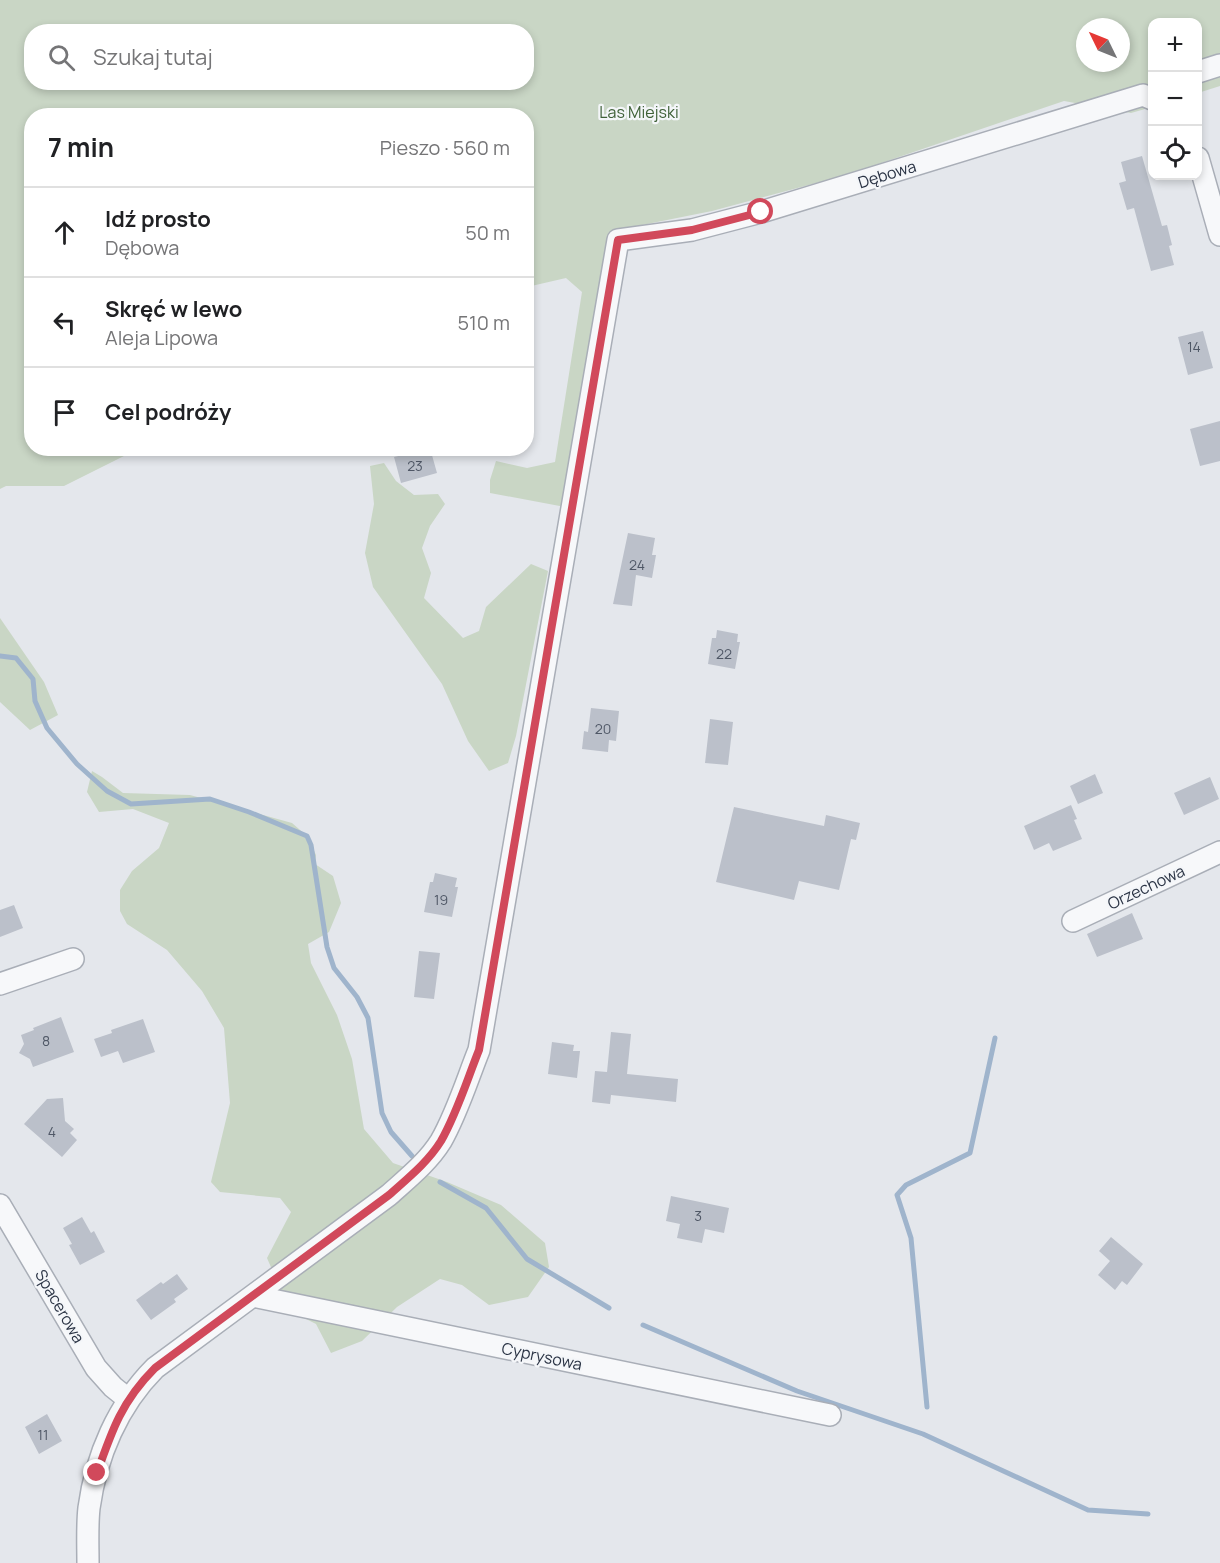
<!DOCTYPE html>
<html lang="pl">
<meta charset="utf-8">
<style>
body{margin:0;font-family:Manrope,sans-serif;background:#f2f2f2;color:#202124}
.controls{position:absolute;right:18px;top:18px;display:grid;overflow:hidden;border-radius:12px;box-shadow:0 3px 9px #0003}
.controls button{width:54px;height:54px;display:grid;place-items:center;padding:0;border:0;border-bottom:2px solid #e0e0e0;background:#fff;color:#202124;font:30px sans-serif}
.compass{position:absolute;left:1076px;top:18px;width:54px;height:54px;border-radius:50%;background:#fff;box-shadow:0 3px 9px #0003;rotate:313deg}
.stop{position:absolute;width:18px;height:18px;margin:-14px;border:4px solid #d1495b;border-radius:50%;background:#fff}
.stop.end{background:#d1495b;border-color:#fff;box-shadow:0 2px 6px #0008}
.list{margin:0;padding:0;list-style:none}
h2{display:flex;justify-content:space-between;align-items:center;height:78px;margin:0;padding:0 24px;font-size:26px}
h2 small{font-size:20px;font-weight:400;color:#757577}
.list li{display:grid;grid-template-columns:39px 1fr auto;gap:18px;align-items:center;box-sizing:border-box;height:90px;padding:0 24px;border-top:2px solid #e0e0e0}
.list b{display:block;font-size:22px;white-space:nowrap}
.list p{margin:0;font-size:20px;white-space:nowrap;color:#757577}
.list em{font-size:20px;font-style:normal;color:#757577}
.icon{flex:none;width:33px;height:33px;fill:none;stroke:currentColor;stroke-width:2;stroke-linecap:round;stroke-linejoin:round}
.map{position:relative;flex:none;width:1220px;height:1563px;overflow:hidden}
.search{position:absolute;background:#fff;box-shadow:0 3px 9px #0003;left:24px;top:24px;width:510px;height:66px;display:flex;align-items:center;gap:15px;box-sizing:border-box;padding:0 21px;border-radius:24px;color:#757577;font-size:22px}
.panel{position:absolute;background:#fff;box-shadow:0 3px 9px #0003;left:24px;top:108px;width:510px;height:348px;border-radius:24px}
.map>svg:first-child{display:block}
.green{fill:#c9d6c5;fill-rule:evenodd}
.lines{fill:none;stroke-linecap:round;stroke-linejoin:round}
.stream{stroke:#9fb4cc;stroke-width:5}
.building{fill:#bbc0ca}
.street-casing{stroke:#a9aeb7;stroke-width:24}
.street{stroke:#f7f8fa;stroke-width:21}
.route{stroke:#d1495b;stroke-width:8}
.labels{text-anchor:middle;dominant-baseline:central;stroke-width:4.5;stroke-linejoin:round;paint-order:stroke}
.number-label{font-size:14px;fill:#4f5766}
.park-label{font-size:16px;fill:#3f6138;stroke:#f4f6f9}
.street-label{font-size:16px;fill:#2b3445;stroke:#f4f6f9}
</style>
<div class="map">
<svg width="1220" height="1563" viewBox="0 0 1220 1563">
<rect width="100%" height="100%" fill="#e4e7ec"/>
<path class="green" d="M 0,0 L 1220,0 L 1220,86 L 1198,93 L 1198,22 L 1152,22 L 1152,107 L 1131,113 L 1064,101 L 846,175 L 712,211 L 632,227 L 581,510 L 490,493 L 490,480 L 496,461 L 527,468 L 555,462 L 582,292 L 566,278 L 527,287 L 526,116 L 32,116 L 32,448 L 138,449 L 64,486 L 6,486 L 0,489 ZM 1085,27 L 1121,27 L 1121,63 L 1085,63 ZM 32,32 L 526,32 L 526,82 L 32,82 Z
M 384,463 L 396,481 L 414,495 L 438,494 L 445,504 L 430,526 L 422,548 L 431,573 L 424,598 L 463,638 L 479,631 L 486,607 L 531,564 L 548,571 L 516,736 L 508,763 L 489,771 L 468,741 L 442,684 L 373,587 L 365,553 L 374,504 L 370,466 Z
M 0,618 L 44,682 L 58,715 L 30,730 L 0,702 Z
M 92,771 L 102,777 L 123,793 L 190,795 L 292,823 L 307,836 L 316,855 L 315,864 L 333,876 L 341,903 L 329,932 L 308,944 L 311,963 L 337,1015 L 352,1059 L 364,1129 L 393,1163 L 447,1182 L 501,1205 L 545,1243 L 549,1267 L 528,1297 L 489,1305 L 462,1285 L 440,1279 L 397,1307 L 362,1341 L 331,1353 L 316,1324 L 290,1311 L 267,1258 L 291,1212 L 280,1198 L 220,1192 L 211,1182 L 230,1103 L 224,1028 L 202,991 L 167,950 L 127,924 L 120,911 L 120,890 L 132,871 L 159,848 L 169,823 L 133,809 L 99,812 L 87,792 Z"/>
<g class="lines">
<path class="stream" d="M 0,656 L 16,658 L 33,679 L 35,701 L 47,728 L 77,764 L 107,791 L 131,804 L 210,799 L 249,812 L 307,836 L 311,845 L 327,947 L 334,968 L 357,997 L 368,1018 L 382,1113 L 391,1132 L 412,1156
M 440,1182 L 486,1208 L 527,1259 L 609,1308
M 643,1325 L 797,1391 L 923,1434 L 1088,1510 L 1148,1514
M 927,1407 L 911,1238 L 897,1195 L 906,1185 L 970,1153 L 995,1038"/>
</g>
<path class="building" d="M 1142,156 L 1162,226 L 1167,225 L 1172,245 L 1169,246 L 1174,265 L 1151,271 L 1134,208 L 1127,210 L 1119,183 L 1126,181 L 1121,162 Z
M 1203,331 L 1213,368 L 1188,375 L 1178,337 Z
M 1220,421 L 1220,461 L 1200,466 L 1190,429 Z
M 405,448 L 430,448 L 437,473 L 401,483 L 394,457 L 407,454 Z
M 628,533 L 655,538 L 652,555 L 656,555 L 652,578 L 636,575 L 632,606 L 613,604 Z
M 717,630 L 738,634 L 737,642 L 740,642 L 735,669 L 708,664 L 712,638 L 716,638 Z
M 591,708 L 619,711 L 616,741 L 609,740 L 608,752 L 582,749 L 584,731 L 588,732 Z
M 710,719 L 733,722 L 728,765 L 705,763 Z
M 1095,774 L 1103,793 L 1078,804 L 1070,786 Z
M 1210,777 L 1219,799 L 1184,815 L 1174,793 Z
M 1071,805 L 1077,819 L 1074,820 L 1082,839 L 1053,851 L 1049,843 L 1034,850 L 1024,826 Z
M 734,807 L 824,826 L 826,815 L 860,823 L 856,840 L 851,839 L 839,890 L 799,881 L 794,900 L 716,882 Z
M 435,873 L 457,878 L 455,887 L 458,887 L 452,917 L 424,912 L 430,882 L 433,882 Z
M 14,905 L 23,928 L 0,937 L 0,910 Z
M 1132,913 L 1143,939 L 1097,957 L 1087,934 Z
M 419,951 L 440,953 L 434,999 L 414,997 Z
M 61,1017 L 74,1052 L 33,1067 L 30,1059 L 19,1053 L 24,1044 L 21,1035 L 34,1030 L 33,1028 Z
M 143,1019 L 155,1052 L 123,1063 L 118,1051 L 101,1057 L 94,1039 L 112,1033 L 111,1030 Z
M 611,1032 L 631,1034 L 627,1074 L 678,1079 L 676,1102 L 611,1095 L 610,1104 L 592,1102 L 595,1071 L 607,1072 Z
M 552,1042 L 574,1045 L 573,1051 L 580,1051 L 577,1078 L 548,1074 Z
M 63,1098 L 65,1121 L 74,1129 L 70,1133 L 77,1140 L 62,1157 L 24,1124 L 47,1099 Z
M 671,1196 L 729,1208 L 724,1233 L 705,1229 L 702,1243 L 677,1238 L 680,1224 L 666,1221 Z
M 82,1217 L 91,1233 L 94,1231 L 105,1252 L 80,1265 L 69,1245 L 72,1244 L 63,1228 Z
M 1111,1237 L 1143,1264 L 1127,1285 L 1122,1281 L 1115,1290 L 1098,1275 L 1110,1261 L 1099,1251 Z
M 177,1274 L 188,1289 L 174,1299 L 176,1302 L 151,1320 L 136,1300 L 161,1282 L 163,1284 Z
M 47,1414 L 62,1441 L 39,1454 L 25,1427 Z"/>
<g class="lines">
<defs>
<path id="street" d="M 1198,72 L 1220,65
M 1198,158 L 1220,235
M 1073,921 L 1220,852
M 0,984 L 73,959
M 0,1205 L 96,1368 L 113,1387 L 128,1399
M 253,1296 L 830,1415
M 88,1563 C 88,1545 87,1526 89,1508 C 96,1456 118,1405 155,1368 L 389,1195 C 408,1178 428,1162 441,1141 C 457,1113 467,1080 479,1050 L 618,240 L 692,230 L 761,212 L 1143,95 L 1152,99"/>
</defs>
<use href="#street" class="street-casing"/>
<use href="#street" class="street"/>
</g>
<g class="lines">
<path class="route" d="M 97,1473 C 112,1430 122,1401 155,1368 L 389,1195 C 408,1178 428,1162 441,1141 C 457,1113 467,1080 479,1050 L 618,240 L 692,230 L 761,212"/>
</g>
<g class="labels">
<g class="number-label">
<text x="1194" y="346">14</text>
<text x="415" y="465">23</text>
<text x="637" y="564">24</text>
<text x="724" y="653">22</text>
<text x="603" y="728">20</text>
<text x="441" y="899">19</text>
<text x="46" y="1040">8</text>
<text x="52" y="1131">4</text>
<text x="698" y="1215">3</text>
<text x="43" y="1434">11</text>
</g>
<g class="park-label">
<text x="639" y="112">Las Miejski</text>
</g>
<g class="street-label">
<text transform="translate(887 174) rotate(-17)">Dębowa</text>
<text transform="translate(1146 887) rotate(-25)">Orzechowa</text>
<text transform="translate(60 1306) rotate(60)">Spacerowa</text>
<text transform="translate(542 1356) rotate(12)">Cyprysowa</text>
</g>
</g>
</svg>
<div class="controls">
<button>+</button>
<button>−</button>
<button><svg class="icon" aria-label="locate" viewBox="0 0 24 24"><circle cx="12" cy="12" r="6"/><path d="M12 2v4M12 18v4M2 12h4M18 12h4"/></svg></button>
</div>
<svg class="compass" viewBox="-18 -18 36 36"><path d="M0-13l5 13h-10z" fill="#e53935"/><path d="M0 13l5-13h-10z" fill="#757577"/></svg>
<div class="stop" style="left:761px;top:212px"></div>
<div class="stop end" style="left:97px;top:1473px"></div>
<div class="search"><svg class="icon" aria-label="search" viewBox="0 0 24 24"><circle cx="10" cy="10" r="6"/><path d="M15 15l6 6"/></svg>Szukaj tutaj</div>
<section class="panel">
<h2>7 min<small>Pieszo · 560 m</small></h2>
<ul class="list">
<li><svg class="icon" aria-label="ahead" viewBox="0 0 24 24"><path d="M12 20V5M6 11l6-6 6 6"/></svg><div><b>Idź prosto</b><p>Dębowa</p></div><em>50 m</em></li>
<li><svg class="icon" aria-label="left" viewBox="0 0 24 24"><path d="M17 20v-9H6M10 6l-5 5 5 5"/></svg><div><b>Skręć w lewo</b><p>Aleja Lipowa</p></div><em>510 m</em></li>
<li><svg class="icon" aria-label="arrive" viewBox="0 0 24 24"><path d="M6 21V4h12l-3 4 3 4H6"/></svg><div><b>Cel podróży</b></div></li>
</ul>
</section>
</div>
